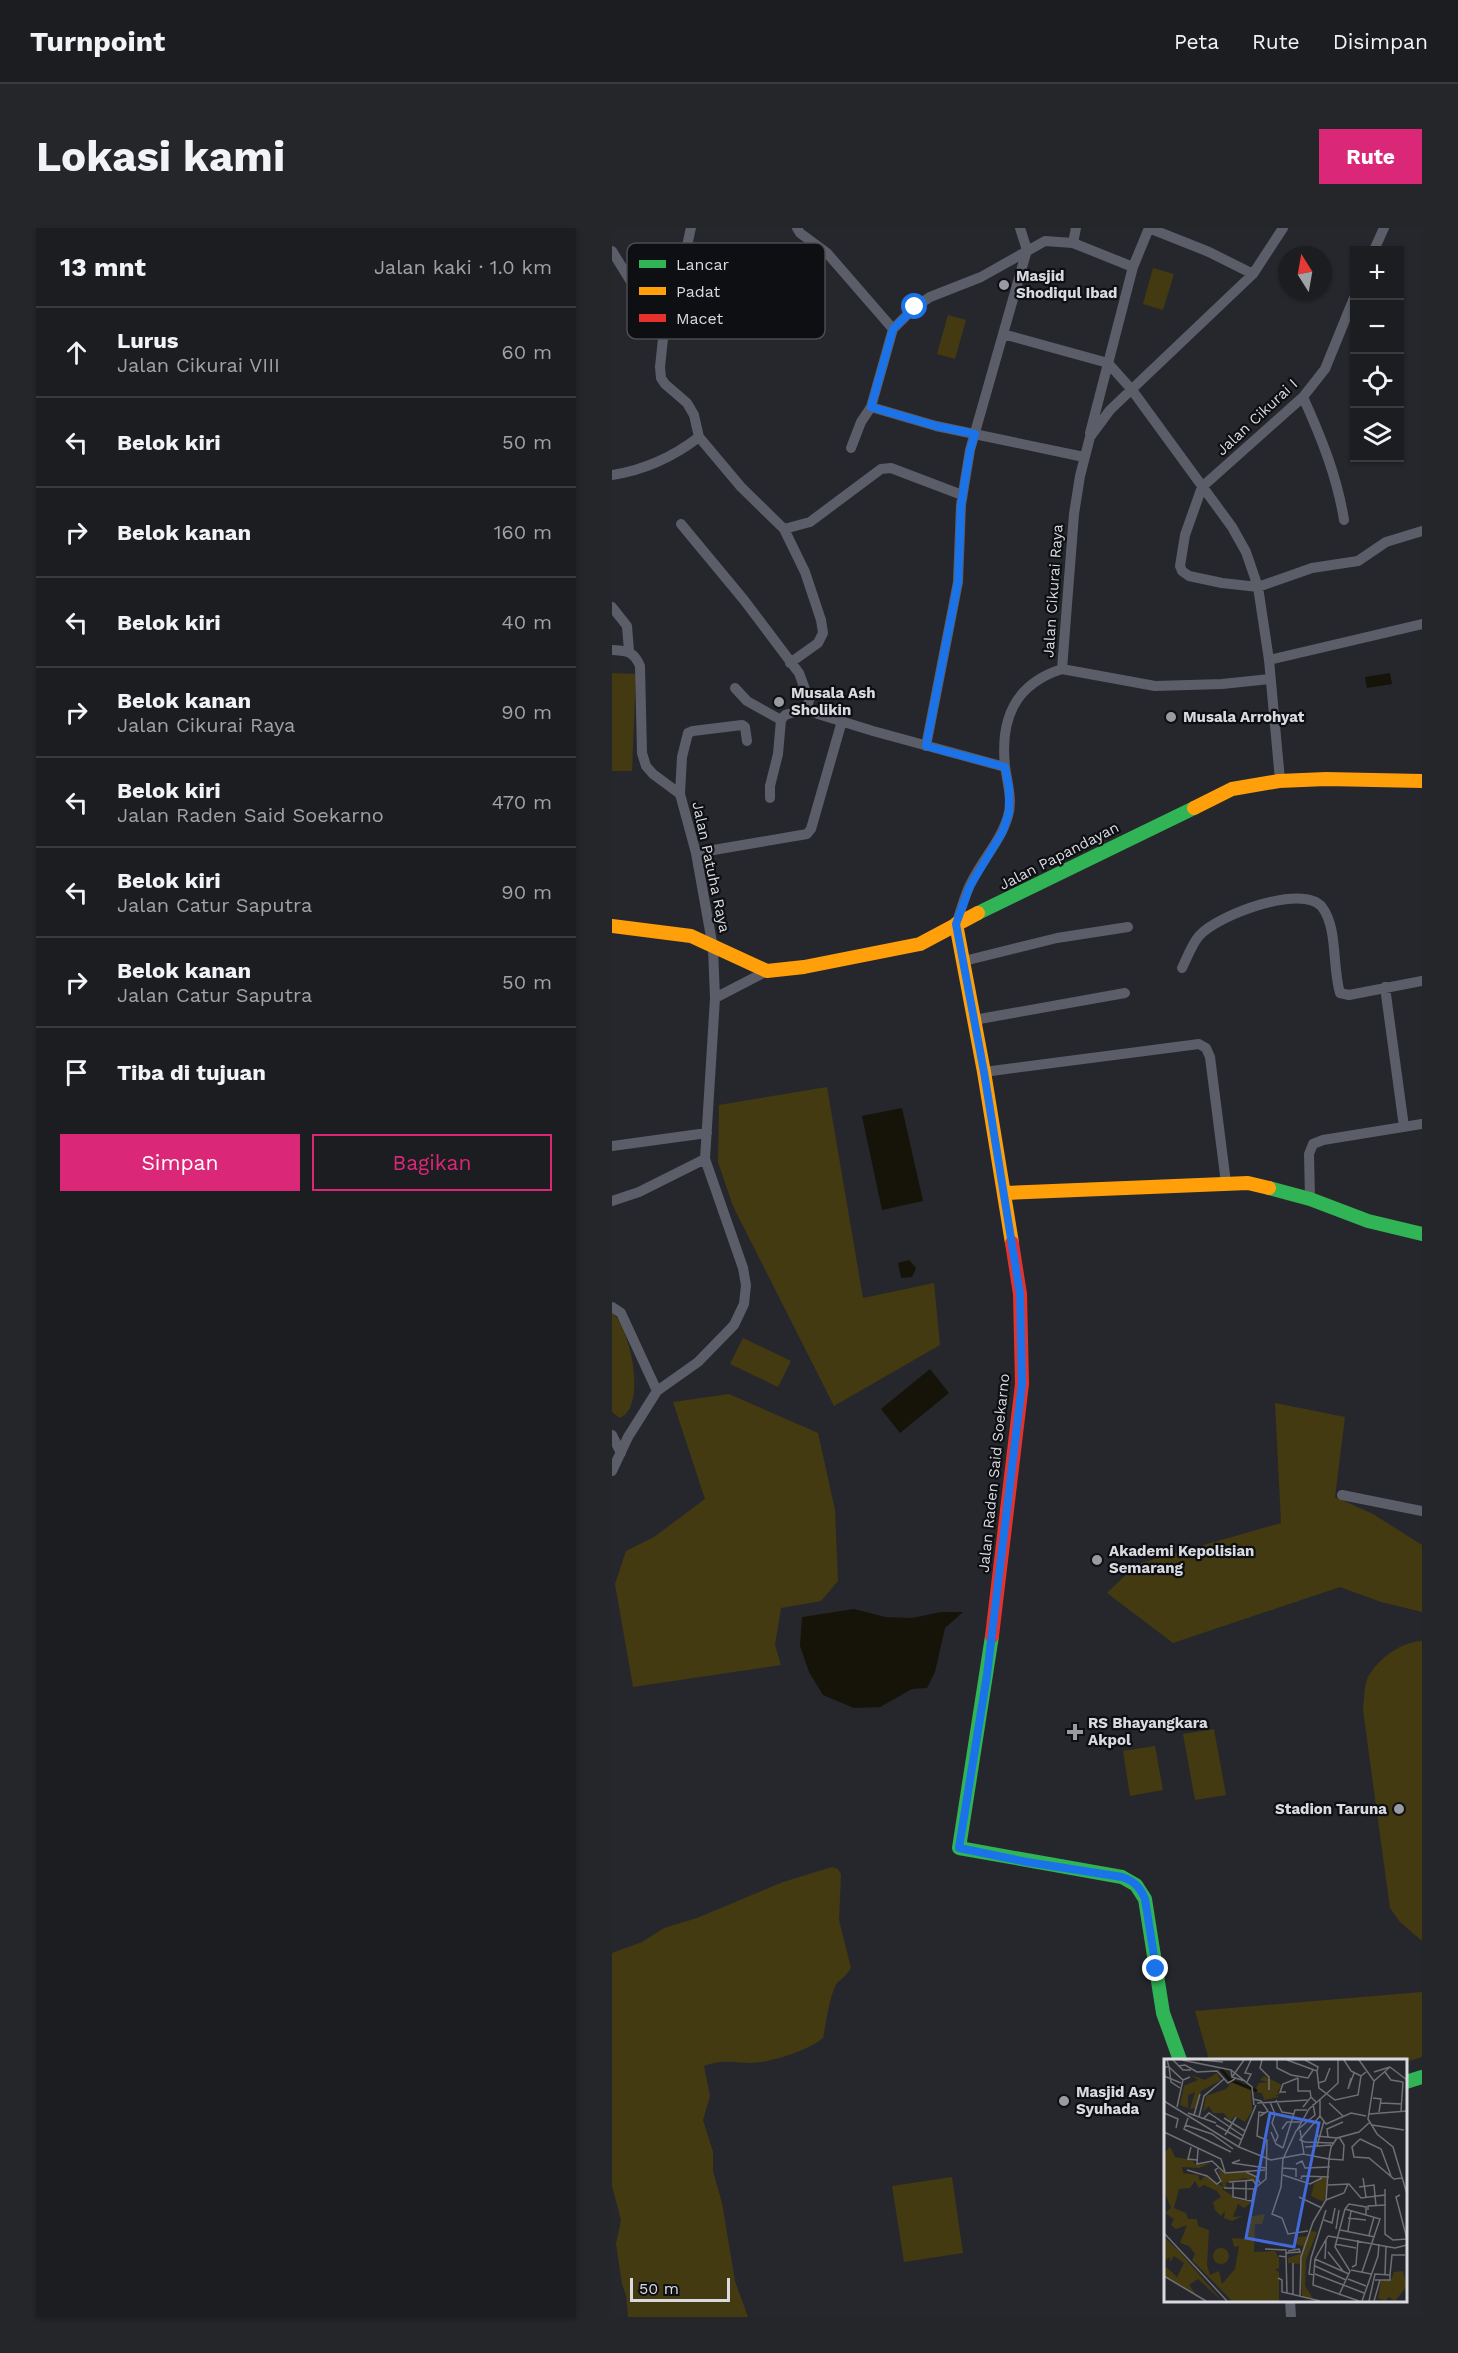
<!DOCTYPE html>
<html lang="id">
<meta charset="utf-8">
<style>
body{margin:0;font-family:"Work Sans",sans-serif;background:#25262a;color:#f1f3f6}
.controls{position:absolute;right:18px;top:18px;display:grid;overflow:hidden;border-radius:0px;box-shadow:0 2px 4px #0004}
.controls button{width:54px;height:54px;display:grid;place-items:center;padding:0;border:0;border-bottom:2px solid #3a3b3f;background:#1c1d21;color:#f1f3f6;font:30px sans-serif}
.compass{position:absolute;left:666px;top:18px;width:54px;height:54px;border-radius:50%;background:#1c1d21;box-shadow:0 2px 4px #0004;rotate:349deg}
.scale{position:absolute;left:18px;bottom:15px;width:100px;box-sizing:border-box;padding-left:6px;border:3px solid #d9dae0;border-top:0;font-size:16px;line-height:21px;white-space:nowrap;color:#d9dae0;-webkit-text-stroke:4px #0e0f13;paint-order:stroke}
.stop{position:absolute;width:18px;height:18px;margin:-14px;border:4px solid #1a73e8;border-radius:50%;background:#fff}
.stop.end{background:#1a73e8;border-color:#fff;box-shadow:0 2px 6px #0008}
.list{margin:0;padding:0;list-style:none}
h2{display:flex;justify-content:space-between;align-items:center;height:78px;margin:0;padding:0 24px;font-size:26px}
h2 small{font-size:20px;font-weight:400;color:#a0a2a5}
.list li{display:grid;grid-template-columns:39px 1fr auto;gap:18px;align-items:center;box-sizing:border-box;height:90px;padding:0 24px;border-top:2px solid #3a3b3f}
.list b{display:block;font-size:22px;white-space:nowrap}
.list p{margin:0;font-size:20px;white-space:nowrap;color:#a0a2a5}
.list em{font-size:20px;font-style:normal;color:#a0a2a5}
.actions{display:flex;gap:12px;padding:18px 24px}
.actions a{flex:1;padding:14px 0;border:2px solid #db2777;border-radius:0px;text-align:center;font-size:21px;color:#db2777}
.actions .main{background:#db2777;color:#fff}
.icon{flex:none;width:33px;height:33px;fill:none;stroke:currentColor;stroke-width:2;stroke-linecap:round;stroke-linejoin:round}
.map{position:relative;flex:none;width:810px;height:2089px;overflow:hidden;border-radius:0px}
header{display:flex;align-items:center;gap:36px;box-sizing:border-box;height:84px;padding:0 30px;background:#1c1d21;border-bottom:2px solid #3a3b3f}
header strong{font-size:28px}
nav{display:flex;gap:33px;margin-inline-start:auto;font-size:21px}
.intro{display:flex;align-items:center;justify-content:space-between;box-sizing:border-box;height:144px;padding:0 36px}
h1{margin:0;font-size:42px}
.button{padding:15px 27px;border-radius:0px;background:#db2777;color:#fff;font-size:21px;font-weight:700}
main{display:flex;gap:36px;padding:0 36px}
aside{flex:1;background:#1c1d21;border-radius:0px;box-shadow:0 2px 4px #0004}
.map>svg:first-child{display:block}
.green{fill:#433a11}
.water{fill:#161309}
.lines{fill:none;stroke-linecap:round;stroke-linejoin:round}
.street{stroke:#5b5d68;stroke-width:10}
.fast{stroke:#30b455;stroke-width:14}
.slow{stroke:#ff9f0a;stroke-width:14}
.jam{stroke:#e5322d;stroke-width:14}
.route{stroke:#1a73e8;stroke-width:8}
.poi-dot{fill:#9a9ba1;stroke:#0e0f13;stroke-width:2}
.labels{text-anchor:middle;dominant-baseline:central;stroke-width:4.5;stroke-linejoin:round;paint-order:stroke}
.poi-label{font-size:15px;font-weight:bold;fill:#d9dae0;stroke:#0e0f13;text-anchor:start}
.street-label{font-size:15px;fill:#d9dae0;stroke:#0e0f13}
.inset-river{fill:none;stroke:#161309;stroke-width:3}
.inset-road{fill:none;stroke:#6e6f74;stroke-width:1.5}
.view{fill:#436ada;fill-opacity:0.15;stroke:#436ada;stroke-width:3}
.inset-edge{fill:none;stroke:#d9dae0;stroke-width:3}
.key{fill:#0e0f13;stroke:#4b4c50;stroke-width:1.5}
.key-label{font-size:16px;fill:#d9dae0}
</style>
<header>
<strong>Turnpoint</strong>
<nav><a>Peta</a><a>Rute</a><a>Disimpan</a></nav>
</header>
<div class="intro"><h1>Lokasi kami</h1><a class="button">Rute</a></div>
<main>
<aside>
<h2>13 mnt<small>Jalan kaki · 1.0 km</small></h2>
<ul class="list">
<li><svg class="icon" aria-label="ahead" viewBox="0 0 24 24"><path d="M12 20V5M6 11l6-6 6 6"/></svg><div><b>Lurus</b><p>Jalan Cikurai VIII</p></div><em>60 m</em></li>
<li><svg class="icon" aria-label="left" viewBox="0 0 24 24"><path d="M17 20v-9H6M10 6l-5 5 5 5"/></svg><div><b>Belok kiri</b></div><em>50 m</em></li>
<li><svg class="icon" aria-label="right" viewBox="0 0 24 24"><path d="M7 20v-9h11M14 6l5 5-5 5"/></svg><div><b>Belok kanan</b></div><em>160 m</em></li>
<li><svg class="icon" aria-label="left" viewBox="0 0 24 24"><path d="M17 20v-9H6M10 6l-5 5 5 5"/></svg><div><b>Belok kiri</b></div><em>40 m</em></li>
<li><svg class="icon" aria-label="right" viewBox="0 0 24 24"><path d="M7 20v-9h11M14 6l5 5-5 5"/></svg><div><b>Belok kanan</b><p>Jalan Cikurai Raya</p></div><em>90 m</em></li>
<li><svg class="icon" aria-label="left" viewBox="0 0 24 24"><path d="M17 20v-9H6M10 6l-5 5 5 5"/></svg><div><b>Belok kiri</b><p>Jalan Raden Said Soekarno</p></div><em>470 m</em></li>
<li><svg class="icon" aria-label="left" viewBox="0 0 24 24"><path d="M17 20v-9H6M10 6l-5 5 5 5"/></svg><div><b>Belok kiri</b><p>Jalan Catur Saputra</p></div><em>90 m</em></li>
<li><svg class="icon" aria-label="right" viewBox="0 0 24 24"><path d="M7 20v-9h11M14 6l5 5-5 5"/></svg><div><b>Belok kanan</b><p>Jalan Catur Saputra</p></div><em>50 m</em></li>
<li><svg class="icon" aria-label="arrive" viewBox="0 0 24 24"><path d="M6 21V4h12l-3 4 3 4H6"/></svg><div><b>Tiba di tujuan</b></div></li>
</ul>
<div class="actions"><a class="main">Simpan</a><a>Bagikan</a></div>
</aside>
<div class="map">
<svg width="810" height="2089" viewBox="0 0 810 2089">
<rect width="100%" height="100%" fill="#26272c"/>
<path class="green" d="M 541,40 L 562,46 L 551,82 L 531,76 Z
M 336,87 L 354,92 L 343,131 L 325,126 Z
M 0,445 L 24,446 L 20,543 L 0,543 Z
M 215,859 L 251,1070 L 322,1055 L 328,1117 L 222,1178 L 121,978 L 106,934 L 107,877 Z
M 0,1085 C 19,1100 35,1179 8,1190 L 0,1184 Z
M 131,1110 L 179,1133 L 166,1159 L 118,1136 Z
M 117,1166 L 206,1205 L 223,1282 L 226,1353 L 209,1373 L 169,1380 L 163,1417 L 169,1437 L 21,1459 L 3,1356 L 14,1323 L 42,1309 L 93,1271 L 61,1174 Z
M 663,1175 L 733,1189 L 723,1269 L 761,1286 L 810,1317 L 810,1384 L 769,1374 L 728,1359 L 561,1415 L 495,1365 L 525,1336 L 669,1295 Z
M 810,1413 L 810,1713 L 788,1694 L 778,1680 L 751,1482 C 752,1473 752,1458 756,1449 C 767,1430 789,1414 810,1413 Z
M 602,1501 L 614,1567 L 583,1572 L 571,1506 Z
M 543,1518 L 551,1562 L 518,1568 L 511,1523 Z
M 220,1639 L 226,1641 L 229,1646 L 227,1692 L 239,1740 C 235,1746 231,1750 226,1754 C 218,1763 214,1797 211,1810 C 198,1822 157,1835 139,1835 C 120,1835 112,1831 92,1838 L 98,1868 L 91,1892 L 101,1924 L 101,1943 L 110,1975 L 123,2053 L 136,2089 L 16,2089 L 14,2067 L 10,2056 L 4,2016 L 9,1992 L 0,1958 L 0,1725 L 30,1714 L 52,1700 L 85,1690 L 171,1654 Z
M 810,1764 L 810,1829 L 794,1834 L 597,1832 L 583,1783 Z
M 340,1949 L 351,2025 L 292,2034 L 280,1958 Z"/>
<path class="water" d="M 778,445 L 780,456 L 755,460 L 753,449 Z
M 290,880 L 311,973 L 270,982 L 250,888 Z
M 297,1032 L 304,1040 L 300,1049 L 289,1050 L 286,1035 Z
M 318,1141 L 337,1165 L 288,1205 L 269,1181 Z
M 242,1381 L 273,1389 L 300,1390 L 329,1384 L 351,1384 L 333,1400 L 323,1444 L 315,1460 L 300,1461 L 268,1479 L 242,1480 L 211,1467 L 197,1444 L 188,1418 L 190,1389 Z"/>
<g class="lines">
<path class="street" d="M 79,0 C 76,10 71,47 64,51 C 56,55 49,52 42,60 L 52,101 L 48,139 L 49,150 L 53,156 L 75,175 L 82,187 L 87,209 L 129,259 L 172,301 L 193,344 L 209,392 L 211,405 L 206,415 L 178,435
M 185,0 L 188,5 L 215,25 L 281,101
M 537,0 L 597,24 L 641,46
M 461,15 L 464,0
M 762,22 L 772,0
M 0,23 L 18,52
M 742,70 L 713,141 L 691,169 L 590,259 L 573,307 L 568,338 L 570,343 L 577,348 L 610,355 L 646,359 L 700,340 L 746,333 L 774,314 L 810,303
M 391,106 L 496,135 L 520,162 L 620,299 L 634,324 L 646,359 L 657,432 L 668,552
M 691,169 C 709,209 725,248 732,292
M 259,179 L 324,198 L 472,229
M 478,205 L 521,39 L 537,0
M 239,220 L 249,194 L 259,179 L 281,101 L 303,79 L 318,69 L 369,49 L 433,13 L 461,15 L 521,39
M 0,247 C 33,242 61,229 87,209
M 69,296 L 132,372 L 187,445 L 197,472 L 195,480 L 206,486 L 261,503 L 393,539
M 172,301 L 198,294 L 269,241 L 279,240 L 350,267
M 0,379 L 15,398 L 17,423
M 0,422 C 15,423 22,423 28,438 L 30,525 L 34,538 L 41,546 L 68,566 L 84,625 L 101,720 L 103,770 L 93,931 L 131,1040 L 134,1057 L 132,1076 L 122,1097 L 86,1134 L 45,1163 L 16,1209 L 0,1243
M 657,432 L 810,396
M 450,441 L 462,286 L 468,248 L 478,209 L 498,182 L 641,46 L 671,0
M 450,441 L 543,458 L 610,456 L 658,451
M 123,460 L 135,473 L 169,492
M 314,518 L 346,354 L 349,277 L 358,222 L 415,22 L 408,0
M 68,566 L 70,529 L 76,505 L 81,503 L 130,497 L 133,499 L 135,513
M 158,570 L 158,558 L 166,526 L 169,492 L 173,487 L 195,480
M 84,625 L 195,606 L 199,601 L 230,493
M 344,696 C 349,683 352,669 358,657 C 369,633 389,613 396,588 C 401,572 395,554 393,538 C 388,490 403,456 450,441
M 352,733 L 445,710 L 516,699
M 570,740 C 575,730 580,716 587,708 C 605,687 691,655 710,679 C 726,700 720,739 728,765 L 737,767 L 810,753
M 773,759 L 792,899
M 103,770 L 155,743
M 362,792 L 513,765
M 372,844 L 587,816 L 594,820 L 598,829 L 614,955
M 0,918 L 95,905
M 698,971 L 697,926 L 701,916 L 711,912 L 810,896
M 0,973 L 27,964 L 93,931
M 0,1079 L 9,1085 L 45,1163
M 0,1207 L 9,1225
M 730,1267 L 810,1283
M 678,2072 L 679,2089"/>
<path class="fast" d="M 366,685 L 582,580
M 657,960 L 698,971 L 756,993 L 810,1006
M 380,1408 L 347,1620 L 510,1649 L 524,1657 L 533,1671 L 551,1785 L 568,1832
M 794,1854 L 810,1849"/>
<path class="slow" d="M 582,580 L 620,561 L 667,553 L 714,551 L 810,553
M 344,696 L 372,844 L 400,1015
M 0,698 L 79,708 L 155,743 L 192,739 L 308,716 L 366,685
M 393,965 L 636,955 L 657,960"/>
<path class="jam" d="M 380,1408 L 410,1156 L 408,1066 L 400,1015"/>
</g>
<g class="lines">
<path class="route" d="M 303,79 L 281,101 L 259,179 L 324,198 L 363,206 L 358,222 L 349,277 L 346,354 L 314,518 L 393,539 L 397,560 L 397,584 L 391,603 L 358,658 L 344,696 L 372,844 L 408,1066 L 410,1156 L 375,1447 L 347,1620 L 415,1634 L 510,1649 C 522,1653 528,1659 533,1671 L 544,1741"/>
</g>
<g class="poi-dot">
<circle cx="392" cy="57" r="6"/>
<circle cx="167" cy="474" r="6"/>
<circle cx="559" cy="489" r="6"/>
<circle cx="485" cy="1332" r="6"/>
<path d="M460 1495h6v6h6v6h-6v6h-6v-6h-6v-6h6z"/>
<circle cx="787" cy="1581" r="6"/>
<circle cx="452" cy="1873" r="6"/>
</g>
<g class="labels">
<g class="poi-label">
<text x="404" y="48">Masjid<tspan x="404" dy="17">Shodiqul Ibad</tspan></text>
<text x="179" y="465">Musala Ash<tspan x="179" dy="17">Sholikin</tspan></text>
<text x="571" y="489">Musala Arrohyat</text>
<text x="497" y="1323">Akademi Kepolisian<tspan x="497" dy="17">Semarang</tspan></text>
<text x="476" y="1495">RS Bhayangkara<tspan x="476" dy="17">Akpol</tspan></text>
<text x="775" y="1581" text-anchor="end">Stadion Taruna</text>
<text x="464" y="1864">Masjid Asy<tspan x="464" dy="17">Syuhada</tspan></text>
</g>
<g class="street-label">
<text transform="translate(645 189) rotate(-43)">Jalan Cikurai I</text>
<text transform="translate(441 363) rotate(-86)">Jalan Cikurai Raya</text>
<text transform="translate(447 628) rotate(-27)">Jalan Papandayan</text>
<text transform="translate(99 639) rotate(78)">Jalan Patuha Raya</text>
<text transform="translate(382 1245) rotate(-84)">Jalan Raden Said Soekarno</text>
</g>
</g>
<g transform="translate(552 1831)">
<rect width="243" height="243" fill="#26272c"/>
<path d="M 53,14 L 57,21 L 37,32 L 32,49 L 26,50 L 31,33 L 24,36 L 24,49 L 16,46 L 20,27 L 34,21 L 27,16 L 41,21 ZM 100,17 L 118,26 L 113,33 L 117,35 L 112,36 L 115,38 L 100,41 L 98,34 L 90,33 L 95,24 L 104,23 L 96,21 ZM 67,24 L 80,24 L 87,32 L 88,52 L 81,63 L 71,57 L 66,62 L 60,54 L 49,54 L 45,47 L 39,53 L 42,37 L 62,30 ZM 6,88 L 11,98 L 28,101 L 32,106 L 47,104 L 35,109 L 18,108 L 19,114 L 34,116 L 36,122 L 41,117 L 59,128 L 54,110 L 60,115 L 81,112 L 92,118 L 93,125 L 82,119 L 61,124 L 63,128 L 58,130 L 73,140 L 88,143 L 80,149 L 74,145 L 69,158 L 79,157 L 68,162 L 60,159 L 61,152 L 57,157 L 51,151 L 49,143 L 57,138 L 53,132 L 40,126 L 35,129 L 31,122 L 26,129 L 15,130 L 10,149 L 22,154 L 24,160 L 33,160 L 34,167 L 45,171 L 43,206 L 46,216 L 55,212 L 58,225 L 71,210 L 75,187 L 70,188 L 68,179 L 83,180 L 84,158 L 101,155 L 98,165 L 91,165 L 90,193 L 111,192 L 115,199 L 115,209 L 111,211 L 115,213 L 115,242 L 68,242 L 28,201 L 31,195 L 25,187 L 16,184 L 23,166 L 12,170 L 7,166 L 10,160 L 1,154 L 7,149 L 0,132 L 0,94 ZM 158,119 L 164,119 L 160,143 L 147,137 L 150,125 ZM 147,172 L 153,173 L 142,201 L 141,227 L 149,239 L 138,237 L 136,205 L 124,204 L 124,199 L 138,194 L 139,187 L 131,185 L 133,178 L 144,177 ZM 0,178 L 14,191 L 58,242 L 34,220 L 25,226 L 32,235 L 0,218 L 0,206 L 13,218 L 20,204 L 10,197 L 6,203 L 6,198 L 0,202 ZM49 197a8 8 0 1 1 16 0a8 8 0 1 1-16 0ZM 239,212 L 243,227 L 231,242 L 225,238 L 221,242 L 214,239 L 217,221 L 227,221 L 230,213 Z" fill="#433a11"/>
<path class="inset-river" d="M 57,10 L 66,21 L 93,32"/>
<path class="inset-road" d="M 3,1 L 5,8 L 19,21 L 26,18M 9,1 L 19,11 L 27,11M 18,1 L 67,11 L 88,28 L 90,46M 38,1 L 59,3M 98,1 L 96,9 L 105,18 L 105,31M 113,1 L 113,9 L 127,16 L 144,19 L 149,11M 123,1 L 153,12 L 155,29 L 171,41 L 194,36 L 197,17 L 202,13M 141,1 L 154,8 L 153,12M 180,1 L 187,12 L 197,17M 195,1 L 210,22 L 204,60 L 213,75 L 229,88 L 243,135M 14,7 L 21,6 L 33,13 L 53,12 L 64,24 L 71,20M 0,8 L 5,8 L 7,23 L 16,29M 226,8 L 243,21M 67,11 L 68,18 L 81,22M 210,13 L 226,8 L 210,22M 221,13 L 227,21 L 239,23M 0,17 L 17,24M 68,18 L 80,1M 134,19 L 134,32 L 146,32 L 147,38M 187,19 L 184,30 L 190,14M 83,23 L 87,15 L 81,14 L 87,1M 154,24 L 161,22 L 166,9M 122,33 L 116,33 L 119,25 L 134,19M 161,36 L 174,24 L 174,1M 209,39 L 217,40 L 215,53M 89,40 L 97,42 L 104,52 L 96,57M 112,41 L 118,53 L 130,55M 0,42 L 75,88 L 107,101 L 139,95 L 165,100 L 167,88 L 173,79 L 195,73 L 206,63M 106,43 L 111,55 L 108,64 L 114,77 L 112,82M 93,44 L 145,41M 165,44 L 179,57M 217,44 L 238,45M 13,48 L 19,21M 139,48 L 147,38 L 152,43M 237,52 L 239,23M 0,54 L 14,60 L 12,69M 24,54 L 52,64M 205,55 L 243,52M 30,56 L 36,35M 156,57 L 162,65 L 187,54 L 202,57M 35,58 L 40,37 L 60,20M 24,59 L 20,70 L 67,93M 40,59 L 45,54 L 79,77M 60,59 L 81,72M 21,66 L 48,75 L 69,90M 52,66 L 78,81M 208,66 L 240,71M 118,70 L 123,63 L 137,63M 133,71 L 145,50 L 161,36M 136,71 L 140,95M 0,73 L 57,100 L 61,113M 107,73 L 112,85 L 119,89M 61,76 L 72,58M 139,77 L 156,57 L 156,40M 139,77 L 136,81 L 141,83 L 169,84M 153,77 L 173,79M 164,78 L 163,70 L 179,63M 196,80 L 188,88 L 190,98 L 205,99 L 230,120 L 238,119M 196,80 L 217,90 L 227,117M 75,87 L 92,46M 153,87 L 160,62M 27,88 L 24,100 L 33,101M 141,88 L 167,86M 119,89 L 131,51 L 143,51M 34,90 L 33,105 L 48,102 L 61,114 L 101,111M 76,101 L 68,104 L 102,109M 132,105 L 138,102 L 141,109 L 166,108M 119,109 L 132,110 L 132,118M 23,111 L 43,117 L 53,125 L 57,122 L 51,111 L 54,109M 82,113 L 93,118 L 96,124M 119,116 L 146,125 L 158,119M 199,119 L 202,138M 137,120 L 138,117 L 165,118M 69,122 L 69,138 L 88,142 L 90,130M 65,123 L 89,121 L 93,128M 164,126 L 185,125 L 197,139 L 221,136M 195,128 L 210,126 L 212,147M 60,129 L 90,130 L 102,120 L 103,81 L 93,77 L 95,53 L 101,54M 221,130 L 221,175 L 229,181 L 243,180M 236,136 L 232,138 L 243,180M 135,138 L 158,149M 82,141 L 82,121M 162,141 L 180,134 L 184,125M 181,150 L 185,145 L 202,148 L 202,156 L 216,160 L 198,213M 181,150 L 202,156M 204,151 L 204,147 L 222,146M 184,159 L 202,161M 160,161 L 168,164 L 171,149M 172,170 L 175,151M 176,171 L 211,178M 144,172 L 124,175 L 118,159 L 108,155 L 117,128 L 119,100 L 132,72 L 151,56 L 149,45M 184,172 L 187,152M 0,174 L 63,242M 205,176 L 210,158M 164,177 L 151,200 L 149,226 L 195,242M 164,177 L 231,189 L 243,186M 171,185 L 192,189M 101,190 L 122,191 L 122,198 L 115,197M 164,193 L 179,212M 122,194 L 136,193 L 135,190 L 124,192M 151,200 L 185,215M 161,200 L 162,181M 151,207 L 182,221M 188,208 L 192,206 L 194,181M 187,211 L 207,215M 151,215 L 200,234M 221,215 L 222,187M 150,216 L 145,215 L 147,199 L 162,151M 226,216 L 228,196 L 241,196M 0,217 L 42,242M 114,219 L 118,221 L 118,233 L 123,234 L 122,198M 184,220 L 202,227M 211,221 L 226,221 L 226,216M 123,234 L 156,242M 129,235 L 129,204M 175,236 L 186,212 L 171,188 L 181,150M 136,237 L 137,198 L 149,163 L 162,141 L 165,100 L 179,101 L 180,86 L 175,78M 198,242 L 214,197 L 215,185M 205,242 L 211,215 L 226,216M 210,242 L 216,221"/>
<path class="view" d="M 106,54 L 155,64 L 130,188 L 82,179 Z"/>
<rect width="243" height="243" class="inset-edge"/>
</g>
<rect x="15" y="15" width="198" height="96" rx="9" class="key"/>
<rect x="27" y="32" width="27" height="8" fill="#30b455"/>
<rect x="27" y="59" width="27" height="8" fill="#ff9f0a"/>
<rect x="27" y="86" width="27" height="8" fill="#e5322d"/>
<g class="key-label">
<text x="64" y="42">Lancar</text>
<text x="64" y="69">Padat</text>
<text x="64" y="96">Macet</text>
</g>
</svg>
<div class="controls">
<button>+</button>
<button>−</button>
<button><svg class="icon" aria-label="locate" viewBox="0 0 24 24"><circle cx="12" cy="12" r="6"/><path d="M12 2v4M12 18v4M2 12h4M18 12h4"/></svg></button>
<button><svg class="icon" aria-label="layers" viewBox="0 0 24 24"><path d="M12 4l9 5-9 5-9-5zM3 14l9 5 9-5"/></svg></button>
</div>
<svg class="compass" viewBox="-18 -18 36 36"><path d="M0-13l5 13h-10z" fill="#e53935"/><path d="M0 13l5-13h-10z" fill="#a0a2a5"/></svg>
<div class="scale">50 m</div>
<div class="stop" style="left:303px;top:79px"></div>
<div class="stop end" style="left:544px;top:1741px"></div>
</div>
</main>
